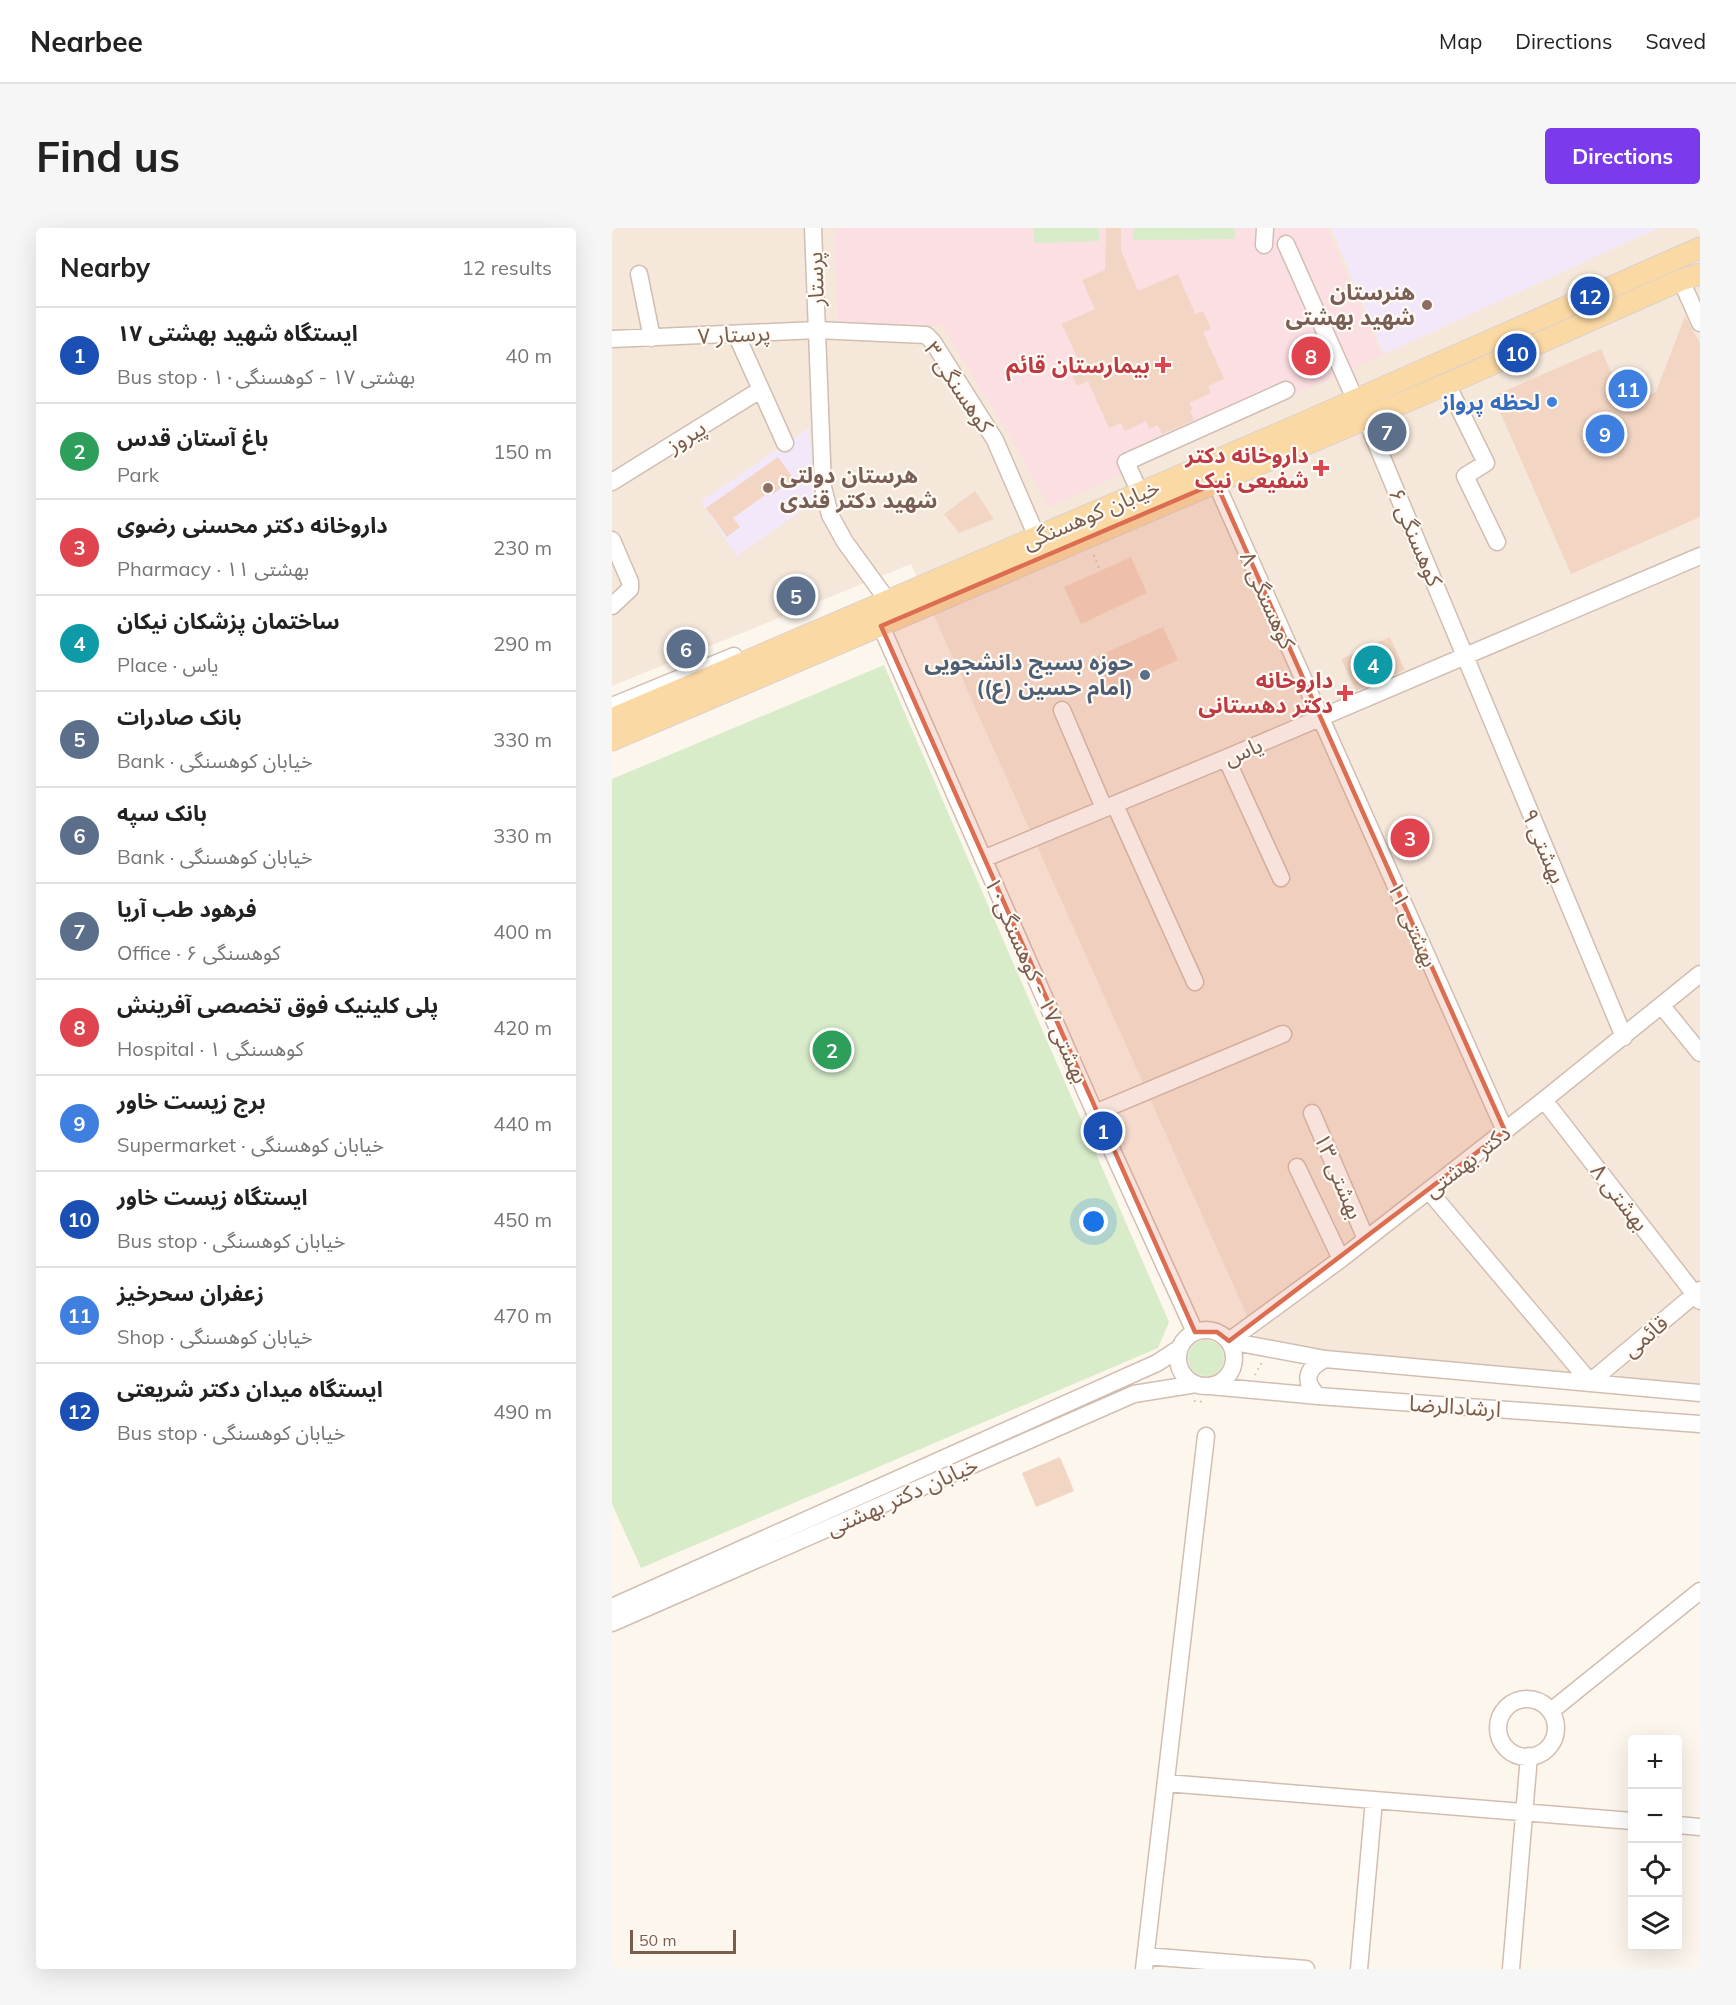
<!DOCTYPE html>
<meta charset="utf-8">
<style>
body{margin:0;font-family:Mulish,"Noto Sans Arabic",sans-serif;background:#f6f6f6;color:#222}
.controls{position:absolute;right:18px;bottom:18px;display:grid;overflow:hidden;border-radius:6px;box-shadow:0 6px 24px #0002}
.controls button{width:54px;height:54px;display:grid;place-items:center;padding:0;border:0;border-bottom:2px solid #e0e0e0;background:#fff;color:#222;font:30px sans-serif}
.scale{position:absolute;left:18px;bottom:15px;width:106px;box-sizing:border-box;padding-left:6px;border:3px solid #7a5c4d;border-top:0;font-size:16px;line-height:21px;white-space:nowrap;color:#7a5c4d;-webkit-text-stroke:4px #fffaf3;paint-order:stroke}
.you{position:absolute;left:482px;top:994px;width:21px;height:21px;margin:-15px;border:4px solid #fff;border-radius:50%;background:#1a73e8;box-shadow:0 0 0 9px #1a73e833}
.badge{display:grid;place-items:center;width:39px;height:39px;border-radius:50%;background:#7c3aed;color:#fff;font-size:20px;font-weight:700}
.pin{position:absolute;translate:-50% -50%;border:3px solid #fff;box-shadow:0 2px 6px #0006}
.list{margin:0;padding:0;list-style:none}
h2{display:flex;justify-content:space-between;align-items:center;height:78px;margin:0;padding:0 24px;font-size:26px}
h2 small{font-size:20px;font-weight:400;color:#767676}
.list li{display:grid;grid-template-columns:39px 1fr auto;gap:18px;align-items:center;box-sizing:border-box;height:96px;padding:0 24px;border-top:2px solid #e0e0e0}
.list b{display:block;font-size:22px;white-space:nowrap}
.list p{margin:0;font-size:20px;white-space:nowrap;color:#767676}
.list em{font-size:20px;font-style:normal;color:#767676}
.icon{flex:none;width:33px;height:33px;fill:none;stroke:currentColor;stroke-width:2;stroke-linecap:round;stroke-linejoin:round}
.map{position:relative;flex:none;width:1088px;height:1741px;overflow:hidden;border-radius:6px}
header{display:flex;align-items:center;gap:36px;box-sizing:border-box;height:84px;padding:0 30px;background:#fff;border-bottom:2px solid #e0e0e0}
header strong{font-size:28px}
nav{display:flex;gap:33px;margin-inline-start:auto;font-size:21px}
.intro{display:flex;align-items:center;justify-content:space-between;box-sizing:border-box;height:144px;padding:0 36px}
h1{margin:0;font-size:42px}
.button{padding:15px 27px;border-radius:6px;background:#7c3aed;color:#fff;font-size:21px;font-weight:700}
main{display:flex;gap:36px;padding:0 36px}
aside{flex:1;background:#fff;border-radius:6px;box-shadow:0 6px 24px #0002}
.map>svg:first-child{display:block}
.residential{fill:#f5e8da}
.education{fill:#f3e8fa}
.medical{fill:#fbdfe3}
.green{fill:#d8ecc9}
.building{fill:#f3d5c3}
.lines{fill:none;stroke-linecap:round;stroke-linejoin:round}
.minor-casing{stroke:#d1beb0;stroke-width:19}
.major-casing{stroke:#dad1cd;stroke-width:23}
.path{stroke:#d9b8a5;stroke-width:2;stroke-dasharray:1.5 4.5;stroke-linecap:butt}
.minor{stroke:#fff;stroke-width:16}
.major{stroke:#fbd9a5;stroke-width:21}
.marked{fill:#dc6d51;fill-opacity:0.2;stroke:#dc6d51;stroke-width:4.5;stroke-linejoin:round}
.education-dot{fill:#8d6e63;stroke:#fffaf3;stroke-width:2}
.health-dot{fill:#e0444e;stroke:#fffaf3;stroke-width:2}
.shop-dot{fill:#3f7fe0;stroke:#fffaf3;stroke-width:2}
.service-dot{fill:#5c6f8a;stroke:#fffaf3;stroke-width:2}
.labels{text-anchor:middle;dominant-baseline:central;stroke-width:4.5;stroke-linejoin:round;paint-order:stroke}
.street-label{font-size:22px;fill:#7a5c4d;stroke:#fffaf3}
.education-label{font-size:22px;font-weight:bold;fill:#785e54;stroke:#fffaf3;text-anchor:end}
.health-label{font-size:22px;font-weight:bold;fill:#be3a42;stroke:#fffaf3;text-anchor:end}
.shop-label{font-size:22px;font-weight:bold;fill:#366cbe;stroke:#fffaf3;text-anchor:end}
.service-label{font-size:22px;font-weight:bold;fill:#4e5e75;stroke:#fffaf3;text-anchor:end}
</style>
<header>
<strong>Nearbee</strong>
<nav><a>Map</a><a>Directions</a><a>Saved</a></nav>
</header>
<div class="intro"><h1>Find us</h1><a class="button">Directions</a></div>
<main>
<aside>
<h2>Nearby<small>12 results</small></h2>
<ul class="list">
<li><span class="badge" style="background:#1a4fb4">1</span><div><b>ایستگاه شهید بهشتی ۱۷</b><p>Bus stop · بهشتی ۱۷ - کوهسنگی۱۰</p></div><em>40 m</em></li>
<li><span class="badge" style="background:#2e9e5b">2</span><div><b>باغ آستان قدس</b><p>Park</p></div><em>150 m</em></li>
<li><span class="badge" style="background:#e0444e">3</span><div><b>داروخانه دکتر محسنی رضوی</b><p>Pharmacy · بهشتی ۱۱</p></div><em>230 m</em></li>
<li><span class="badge" style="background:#0f9aa8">4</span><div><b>ساختمان پزشکان نیکان</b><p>Place · یاس</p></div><em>290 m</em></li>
<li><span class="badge" style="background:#5c6f8a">5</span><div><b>بانک صادرات</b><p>Bank · خیابان کوهسنگی</p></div><em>330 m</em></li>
<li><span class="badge" style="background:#5c6f8a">6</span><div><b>بانک سپه</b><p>Bank · خیابان کوهسنگی</p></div><em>330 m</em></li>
<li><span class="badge" style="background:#5c6f8a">7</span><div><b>فرهود طب آریا</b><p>Office · کوهسنگی ۶</p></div><em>400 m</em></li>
<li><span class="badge" style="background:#e0444e">8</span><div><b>پلی کلینیک فوق تخصصی آفرینش</b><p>Hospital · کوهسنگی ۱</p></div><em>420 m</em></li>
<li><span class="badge" style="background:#3f7fe0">9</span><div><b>برج زیست خاور</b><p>Supermarket · خیابان کوهسنگی</p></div><em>440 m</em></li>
<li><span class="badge" style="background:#1a4fb4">10</span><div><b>ایستگاه زیست خاور</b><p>Bus stop · خیابان کوهسنگی</p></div><em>450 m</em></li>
<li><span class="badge" style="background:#3f7fe0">11</span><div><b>زعفران سحرخیز</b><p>Shop · خیابان کوهسنگی</p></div><em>470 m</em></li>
<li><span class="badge" style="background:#1a4fb4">12</span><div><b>ایستگاه میدان دکتر شریعتی</b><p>Bus stop · خیابان کوهسنگی</p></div><em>490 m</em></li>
</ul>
</aside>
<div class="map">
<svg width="1088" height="1741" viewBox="0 0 1088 1741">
<rect width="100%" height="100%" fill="#fdf6ec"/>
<path class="residential" d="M 0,0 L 1088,0 L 1088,1159 L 649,1119 L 299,336 L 0,458 Z"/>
<path class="education" d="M 719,0 L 1046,0 L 772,126 Z
M 197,200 L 204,273 L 124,328 L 89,273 Z"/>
<path class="medical" d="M 223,0 L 715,0 L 770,127 L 437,279 L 399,210 L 329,97 L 226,100 Z"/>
<path class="green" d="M 422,0 L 487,0 L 487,13 L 422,15 Z
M 521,0 L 623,0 L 623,11 L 521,12 Z
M 272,437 L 557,1094 L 546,1120 L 29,1340 L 0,1276 L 0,551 Z
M576 1130a18 18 0 1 1 36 0a18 18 0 1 1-36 0Z"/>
<path class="building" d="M 494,0 L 509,0 L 509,23 L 526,63 L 566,46 L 583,86 L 591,83 L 599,101 L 591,104 L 612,151 L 596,158 L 599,165 L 577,175 L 581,182 L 578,183 L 582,192 L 550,206 L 546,197 L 537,201 L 534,193 L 513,203 L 509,195 L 497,200 L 476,153 L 465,158 L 457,140 L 468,136 L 450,96 L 483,81 L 470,52 L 493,42 Z
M 1073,88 L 1088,115 L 1088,289 L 959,346 L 881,168 L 989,121 L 1014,177 L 1044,164 Z
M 166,229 L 182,251 L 161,266 L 159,263 L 121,290 L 128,299 L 115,309 L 94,280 Z
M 363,263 L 382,291 L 347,305 L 332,286 Z
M 519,329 L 535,365 L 469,396 L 452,359 Z
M 551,399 L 566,432 L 499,462 L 484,429 Z
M 778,409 L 793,442 L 744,463 L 729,431 Z
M 448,1229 L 462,1263 L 424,1279 L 410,1245 Z"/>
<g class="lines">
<defs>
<path id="minor" d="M 201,0 L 211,259 L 218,287 L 233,314 L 276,373
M 674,16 L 743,171
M 652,17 L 653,0
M 27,46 L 40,110
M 1069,52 L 1088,95
M 124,106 L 173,215
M 0,111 L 205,102 L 314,107 L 321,114 L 383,212 L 425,309
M 835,156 L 874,235 L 853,248 L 885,314
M 754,191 L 1012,809
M 0,254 L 148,162
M 604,255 L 893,903
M 528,265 L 514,234 L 674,162
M 0,312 L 18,354 L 18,361 L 0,378
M 269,398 L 483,885 L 583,1104
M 0,478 L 122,428
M 450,482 L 492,580
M 614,530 L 669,650
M 503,577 L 583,754
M 371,631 L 614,530 L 1088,328
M 1050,778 L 1088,825
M 932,872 L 1088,1073
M 483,885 L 671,806
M 700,885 L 754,1011
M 685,939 L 729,1031
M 817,963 L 978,1154 L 1088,1062
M566 1130a28 28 0 1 1 56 0a28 28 0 1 1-56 0Z
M 617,1113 L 729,1031 L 932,872 L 1088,746
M 617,1113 L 713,1131 L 1088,1165
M 598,1158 L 706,1168 L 1088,1196
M 706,1168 C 690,1153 695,1140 713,1131
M 0,1379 L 545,1135 L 568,1120
M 0,1395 L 522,1166 L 584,1156
M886 1500a29 29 0 1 1 58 0a29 29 0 1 1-58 0Z
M 939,1483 L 1088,1363
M 554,1555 L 1020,1593
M 1066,1597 L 1088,1599
M 534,1728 L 694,1741
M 532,1741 L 594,1208
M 747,1741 L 762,1572
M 899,1741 L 917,1528"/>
<path id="major" d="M 0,491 L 689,196 L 1088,20
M 0,512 L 835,156 L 1069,52 L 1088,46"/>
</defs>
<use href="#minor" class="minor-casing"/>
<use href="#major" class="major-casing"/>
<path class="path" d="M 482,327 L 488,343
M 643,1147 L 650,1134
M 582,1173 L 594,1174"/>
<use href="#minor" class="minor"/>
<use href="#major" class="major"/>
</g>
<path class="marked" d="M 604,255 L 893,903 L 617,1113 L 605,1104 L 583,1104 L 269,398 Z"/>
<g class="education-dot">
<circle cx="815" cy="77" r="6"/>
<circle cx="156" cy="260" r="6"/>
</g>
<g class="health-dot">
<path d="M548 128h6v6h6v6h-6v6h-6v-6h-6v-6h6z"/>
<path d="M706 231h6v6h6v6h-6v6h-6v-6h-6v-6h6z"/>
<path d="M730 456h6v6h6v6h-6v6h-6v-6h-6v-6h6z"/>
</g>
<circle class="shop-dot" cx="940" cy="174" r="6"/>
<circle class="service-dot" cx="533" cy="447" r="6"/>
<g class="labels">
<g class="street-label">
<text transform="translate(203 51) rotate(-92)">پرستار</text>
<text transform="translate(122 106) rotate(-3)">پرستار ۷</text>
<text transform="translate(347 159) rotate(56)">کوهسنگی ۳</text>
<text transform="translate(74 208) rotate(-32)">پیروز</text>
<text transform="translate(479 286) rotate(-23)">خیابان کوهسنگی</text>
<text transform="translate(804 309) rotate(67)">کوهسنگی ۶</text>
<text transform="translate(656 372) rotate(66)">کوهسنگی ۸</text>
<text transform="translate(631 523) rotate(-23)">یاس</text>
<text transform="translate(932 618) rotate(67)">بهشتی ۹</text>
<text transform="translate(801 696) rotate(66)">بهشتی ۱۱</text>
<text transform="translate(425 752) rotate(66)">بهشتی ۱۷ - کوهسنگی۱۰</text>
<text transform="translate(855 933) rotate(-38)">دکتر بهشتی</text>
<text transform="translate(727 948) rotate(67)">بهشتی ۱۳</text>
<text transform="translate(1008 969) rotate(52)">بهشتی ۸</text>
<text transform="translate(1033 1108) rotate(-40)">قائمی</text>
<text transform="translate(843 1178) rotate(4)">ارشادالرضا</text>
<text transform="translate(290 1268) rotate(-24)">خیابان دکتر بهشتی</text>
</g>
<g class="education-label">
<text x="803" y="64">هنرستان<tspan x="803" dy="25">شهید بهشتی</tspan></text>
<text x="168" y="247" text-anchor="start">هرستان دولتی<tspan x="168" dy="25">شهید دکتر قندی</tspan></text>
</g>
<g class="health-label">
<text x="538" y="137">بیمارستان قائم</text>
<text x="697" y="227">داروخانه دکتر<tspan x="697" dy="25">شفیعی نیک</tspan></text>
<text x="721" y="452">داروخانه<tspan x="721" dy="25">دکتر دهستانی</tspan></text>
</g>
<g class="shop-label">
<text x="928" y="174">لحظه پرواز</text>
</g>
<g class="service-label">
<text x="521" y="434">حوزه بسیج دانشجویی<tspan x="521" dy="25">(امام حسین (ع))</tspan></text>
</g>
</g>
</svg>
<div class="controls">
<button>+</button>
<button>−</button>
<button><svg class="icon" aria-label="locate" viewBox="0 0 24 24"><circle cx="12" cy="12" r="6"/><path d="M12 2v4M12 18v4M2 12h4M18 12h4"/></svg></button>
<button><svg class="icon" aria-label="layers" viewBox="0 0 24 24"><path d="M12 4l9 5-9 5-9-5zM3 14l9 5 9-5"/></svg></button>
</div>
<div class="scale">50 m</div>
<div class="you"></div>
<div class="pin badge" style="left:491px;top:903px;background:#1a4fb4">1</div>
<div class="pin badge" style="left:220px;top:822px;background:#2e9e5b">2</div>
<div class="pin badge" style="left:798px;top:610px;background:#e0444e">3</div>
<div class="pin badge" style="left:761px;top:437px;background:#0f9aa8">4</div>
<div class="pin badge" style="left:184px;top:368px;background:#5c6f8a">5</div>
<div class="pin badge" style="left:74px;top:421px;background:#5c6f8a">6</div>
<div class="pin badge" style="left:775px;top:204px;background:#5c6f8a">7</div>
<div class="pin badge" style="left:699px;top:128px;background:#e0444e">8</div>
<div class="pin badge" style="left:993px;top:206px;background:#3f7fe0">9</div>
<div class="pin badge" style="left:905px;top:125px;background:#1a4fb4">10</div>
<div class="pin badge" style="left:1016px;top:161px;background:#3f7fe0">11</div>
<div class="pin badge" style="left:978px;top:68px;background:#1a4fb4">12</div>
</div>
</main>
